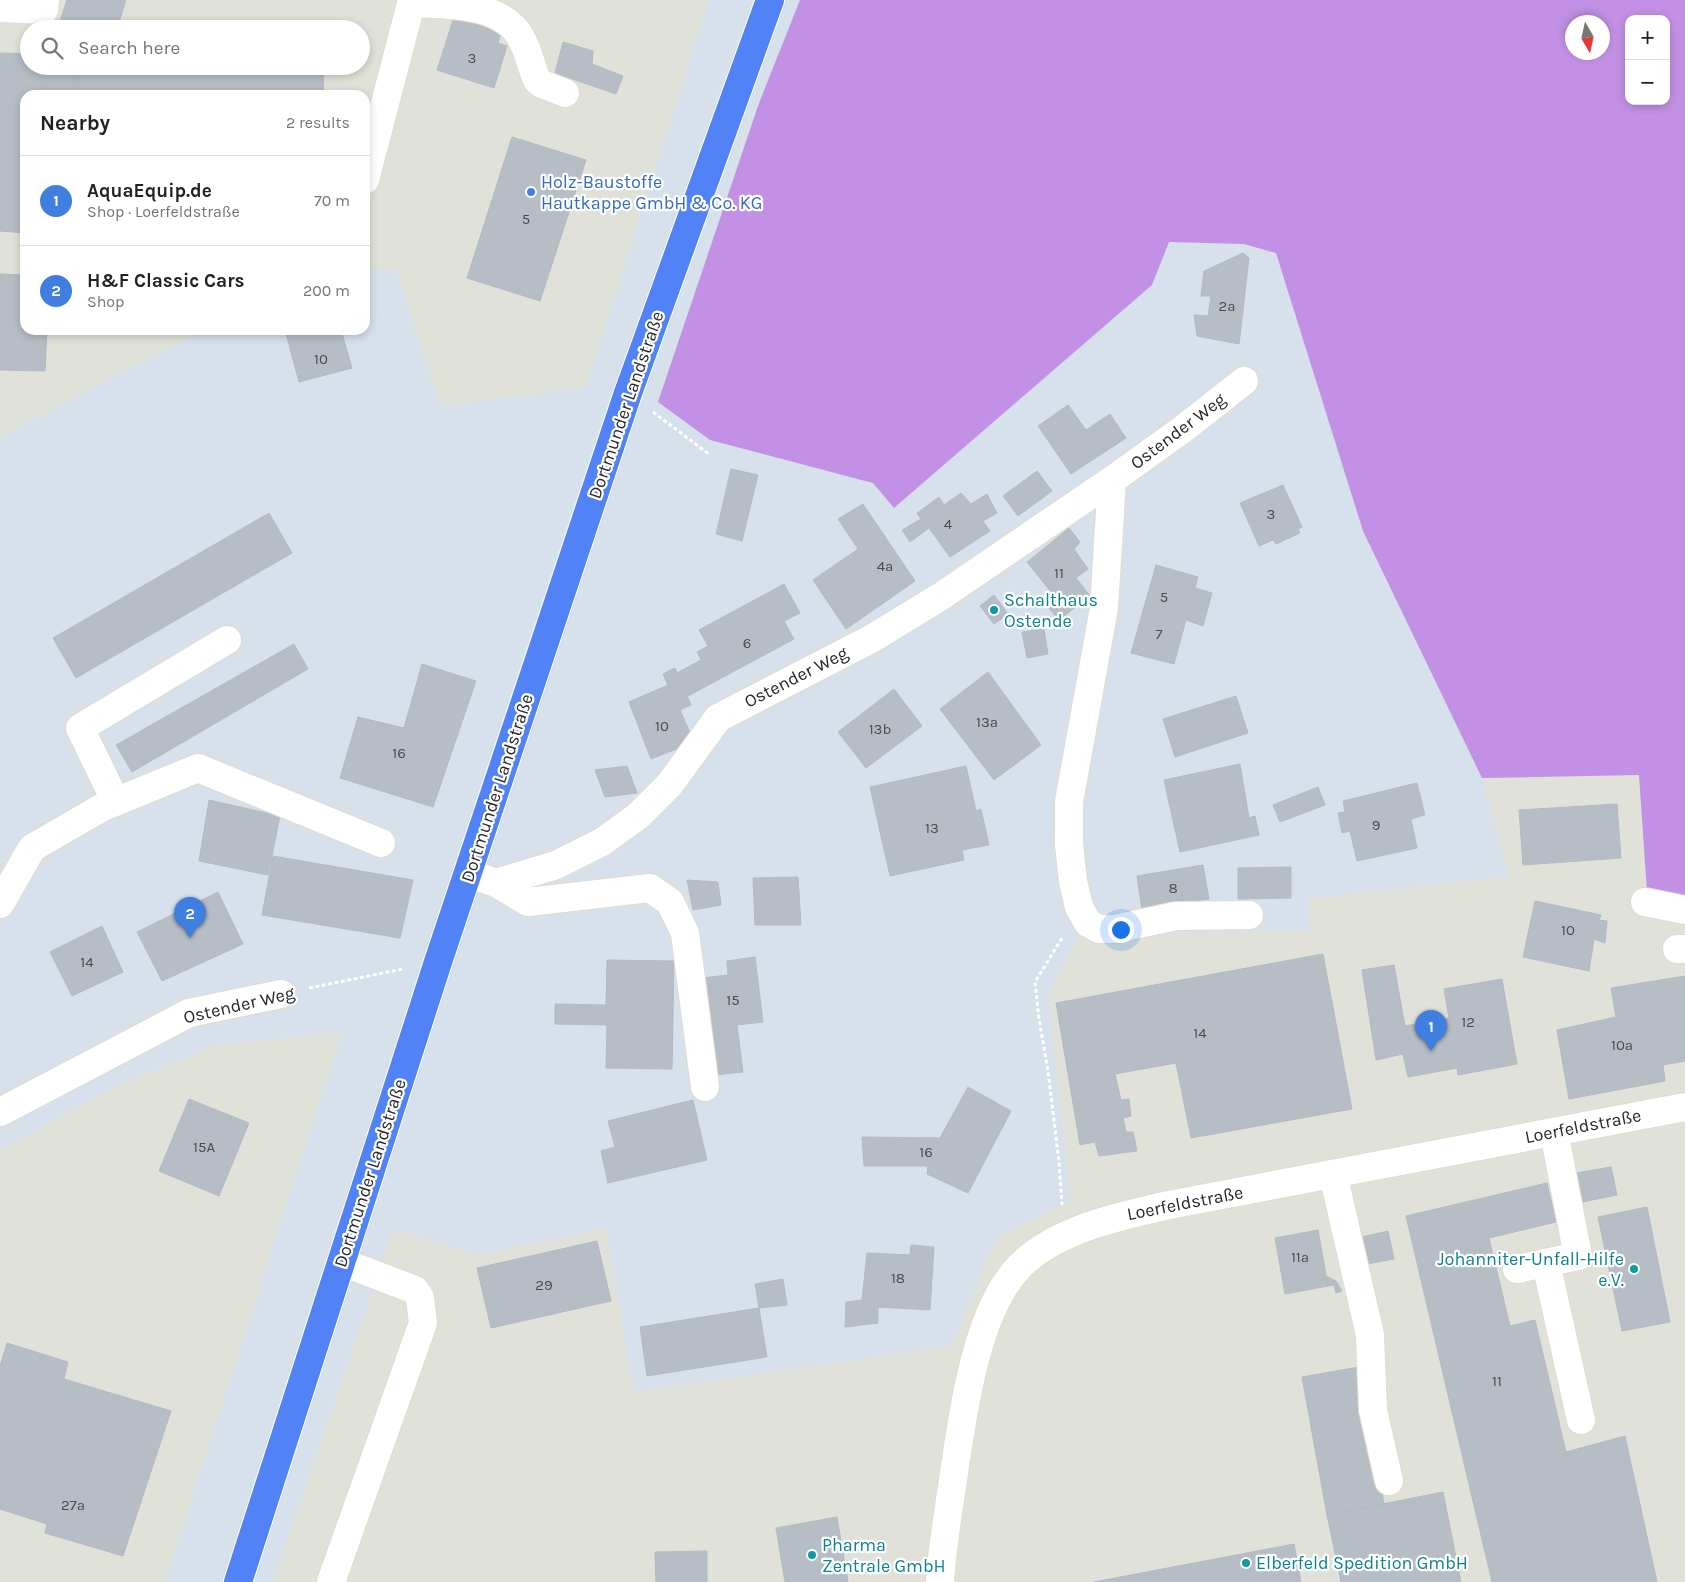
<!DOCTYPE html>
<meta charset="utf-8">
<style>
body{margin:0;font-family:Karla,sans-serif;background:#f2f2f2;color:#222}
.controls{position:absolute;right:15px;top:15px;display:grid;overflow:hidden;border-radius:10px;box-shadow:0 2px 8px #0003}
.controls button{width:45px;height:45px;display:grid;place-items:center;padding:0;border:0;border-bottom:1px solid #e0e0e0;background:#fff;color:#222;font:25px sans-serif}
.compass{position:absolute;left:1565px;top:15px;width:45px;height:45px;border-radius:50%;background:#fff;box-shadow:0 2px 8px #0003;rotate:171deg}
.you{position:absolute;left:1120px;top:929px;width:18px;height:18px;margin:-12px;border:4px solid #fff;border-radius:50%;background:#1a73e8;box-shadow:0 0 0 8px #1a73e833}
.badge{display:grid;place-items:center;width:32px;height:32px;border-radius:50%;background:#7c3aed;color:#fff;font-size:16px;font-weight:700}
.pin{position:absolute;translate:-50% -41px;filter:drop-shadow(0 1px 2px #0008)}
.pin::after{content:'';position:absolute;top:26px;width:18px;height:15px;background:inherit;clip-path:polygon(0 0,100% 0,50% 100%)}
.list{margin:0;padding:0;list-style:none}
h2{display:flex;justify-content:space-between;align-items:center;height:65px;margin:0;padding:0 20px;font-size:21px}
h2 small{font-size:16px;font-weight:400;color:#767676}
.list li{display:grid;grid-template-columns:32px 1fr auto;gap:15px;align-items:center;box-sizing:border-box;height:90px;padding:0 20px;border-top:1px solid #e0e0e0}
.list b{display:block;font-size:19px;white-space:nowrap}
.list p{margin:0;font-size:16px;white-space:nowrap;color:#767676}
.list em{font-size:16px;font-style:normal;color:#767676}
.icon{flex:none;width:28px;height:28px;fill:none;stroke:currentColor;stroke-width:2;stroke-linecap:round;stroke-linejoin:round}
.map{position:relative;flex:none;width:1685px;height:1582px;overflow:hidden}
.search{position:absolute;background:#fff;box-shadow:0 2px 8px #0003;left:20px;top:20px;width:350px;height:55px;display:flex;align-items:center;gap:12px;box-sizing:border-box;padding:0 18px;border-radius:28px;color:#767676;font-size:19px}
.panel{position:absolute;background:#fff;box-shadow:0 2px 8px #0003;left:20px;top:90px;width:350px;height:245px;border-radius:15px}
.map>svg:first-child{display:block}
.industrial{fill:#e0e2d9;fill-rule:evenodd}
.green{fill:#c290e4;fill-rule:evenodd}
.building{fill:#b7bdc5;stroke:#b1bac5}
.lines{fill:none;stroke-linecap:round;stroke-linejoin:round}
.minor-casing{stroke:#e1dccc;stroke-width:30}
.major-casing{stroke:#fff;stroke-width:30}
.path{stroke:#fff;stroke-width:3;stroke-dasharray:4 2.5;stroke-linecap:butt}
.minor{stroke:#fff;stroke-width:28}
.major{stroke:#5183f6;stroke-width:28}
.shop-dot{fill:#3f7fe0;stroke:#fff;stroke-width:2}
.culture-dot{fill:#0f9aa8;stroke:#fff;stroke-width:2}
.labels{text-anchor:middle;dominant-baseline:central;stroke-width:4.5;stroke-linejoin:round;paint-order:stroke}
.number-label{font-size:15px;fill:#4b4c4e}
.shop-label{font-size:18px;fill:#366cbe;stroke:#fff;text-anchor:start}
.street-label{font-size:18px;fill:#272727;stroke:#fff}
.culture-label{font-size:18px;fill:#0d838f;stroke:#fff;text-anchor:start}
</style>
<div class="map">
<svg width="1685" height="1582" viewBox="0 0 1685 1582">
<rect width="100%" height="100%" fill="#d7e1eb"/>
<path class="industrial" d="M 0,0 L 709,0 L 586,387 L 441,406 L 396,270 L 365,267 L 365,95 L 25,95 L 25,330 L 204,330 L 0,437 ZM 29,29 L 361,29 L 361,66 L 29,66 Z
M 1639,775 L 1647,892 L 1685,899 L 1685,1582 L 273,1582 L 394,1229 L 477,1255 L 606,1228 L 634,1392 L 952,1346 L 991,1249 L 1004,1234 L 1071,1200 L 1048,994 L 1079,937 L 1311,930 L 1308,899 L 1509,876 L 1482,778 Z
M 342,1032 L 165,1582 L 0,1582 L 0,1150 L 114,1087 L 217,1045 Z"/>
<path class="green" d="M 800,0 L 1685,0 L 1685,899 L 1647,892 L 1639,775 L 1482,778 L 1363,531 L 1276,253 L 1244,244 L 1169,242 L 1152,285 L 894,508 L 873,483 L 710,440 L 658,402 L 759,103 ZM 1629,19 L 1666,19 L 1666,101 L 1629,101 ZM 1572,22 L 1602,22 L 1602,52 L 1572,52 Z"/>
<path class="building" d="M 67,0 L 126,0 L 117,29 L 106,29 L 92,23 L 89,29 L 59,24 Z
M 454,17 L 501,31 L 498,43 L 507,46 L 494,88 L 437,70 Z
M 563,42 L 593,51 L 592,64 L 623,76 L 616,94 L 555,73 Z
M 0,53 L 29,54 L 29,66 L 76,66 L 74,95 L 25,95 L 25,233 L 0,231 Z
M 76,66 L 324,66 L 323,95 L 75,95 Z
M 512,137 L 586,160 L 540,301 L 467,278 Z
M 1243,253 L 1249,258 L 1239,344 L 1197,336 L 1194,315 L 1208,316 L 1211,296 L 1201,296 L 1204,271 Z
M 0,274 L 25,275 L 25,330 L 47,330 L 45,371 L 0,370 Z
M 285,330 L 341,330 L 352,368 L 299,382 Z
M 1068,405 L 1086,430 L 1110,414 L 1126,438 L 1071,474 L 1038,426 Z
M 731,469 L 758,475 L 742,541 L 716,534 Z
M 1037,471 L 1052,491 L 1018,516 L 1003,496 Z
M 1283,485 L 1302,527 L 1298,529 L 1300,533 L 1276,544 L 1273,540 L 1259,546 L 1240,503 Z
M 961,493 L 971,504 L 987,494 L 997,513 L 983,521 L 990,531 L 950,557 L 929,528 L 910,542 L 902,530 L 921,519 L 917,513 L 939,497 L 944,505 Z
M 863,504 L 915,581 L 846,629 L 813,580 L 858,549 L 838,519 Z
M 269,513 L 292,553 L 76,678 L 53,638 Z
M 1069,528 L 1080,542 L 1074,549 L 1088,569 L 1076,578 L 1090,596 L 1059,620 L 1042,600 L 1051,592 L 1027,562 Z
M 1156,565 L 1198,577 L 1195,588 L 1212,593 L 1203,626 L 1186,620 L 1174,664 L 1131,653 Z
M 784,584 L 800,613 L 784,621 L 794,639 L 688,696 L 677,673 L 701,660 L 697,652 L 708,646 L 699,630 Z
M 994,595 L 1008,614 L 994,624 L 980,606 Z
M 1044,629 L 1048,654 L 1027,658 L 1022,632 Z
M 294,644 L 308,669 L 132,772 L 116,745 Z
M 422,664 L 476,681 L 433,807 L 340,778 L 358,717 L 404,728 Z
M 675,668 L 691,705 L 680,710 L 694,742 L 651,759 L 629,702 L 668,685 L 663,674 Z
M 988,672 L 1041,745 L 994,780 L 940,709 Z
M 894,689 L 922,726 L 866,768 L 838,732 Z
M 1236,696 L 1248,733 L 1175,757 L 1163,719 Z
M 1240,764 L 1249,818 L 1255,816 L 1259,835 L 1180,852 L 1164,780 Z
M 627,766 L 637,793 L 605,797 L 595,770 Z
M 966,766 L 976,811 L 981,809 L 989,845 L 962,850 L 964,860 L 890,876 L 870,787 Z
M 1417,783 L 1425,815 L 1411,819 L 1417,848 L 1357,861 L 1350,831 L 1342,833 L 1338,813 L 1345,812 L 1343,801 Z
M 1318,787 L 1325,805 L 1280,822 L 1273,805 Z
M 209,800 L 280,816 L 268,875 L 199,861 Z
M 1617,804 L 1621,858 L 1523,865 L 1519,810 Z
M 273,856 L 413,880 L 400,938 L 262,915 Z
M 1203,865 L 1209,899 L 1142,910 L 1137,876 Z
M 1291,867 L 1291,898 L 1238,899 L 1238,868 Z
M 798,877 L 801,925 L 755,925 L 753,878 Z
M 687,880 L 718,882 L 721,905 L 693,910 Z
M 218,892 L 243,944 L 162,981 L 137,932 Z
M 1535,901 L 1601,915 L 1599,920 L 1607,921 L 1605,943 L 1594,939 L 1589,971 L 1523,957 Z
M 102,926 L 123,972 L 72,996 L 50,952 Z
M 1323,954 L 1352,1109 L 1191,1138 L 1176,1063 L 1115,1074 L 1121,1100 L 1129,1099 L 1131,1116 L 1123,1118 L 1126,1132 L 1133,1132 L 1137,1151 L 1099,1156 L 1095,1142 L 1080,1145 L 1056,1003 Z
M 755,957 L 763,1022 L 737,1025 L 743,1072 L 715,1075 L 703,978 L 728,975 L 727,961 Z
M 607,960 L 674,961 L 672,1069 L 606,1068 L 607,1025 L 555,1024 L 555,1004 L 606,1005 Z
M 1394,965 L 1405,1026 L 1449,1018 L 1444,989 L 1502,979 L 1517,1064 L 1458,1075 L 1457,1068 L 1408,1077 L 1403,1054 L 1376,1060 L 1362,970 Z
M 1685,976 L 1685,1061 L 1663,1065 L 1665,1081 L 1569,1099 L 1557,1030 L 1616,1017 L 1611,988 Z
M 968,1087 L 1011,1111 L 968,1193 L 927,1174 L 928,1166 L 864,1166 L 862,1137 L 940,1138 Z
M 189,1099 L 249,1123 L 219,1196 L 159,1171 Z
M 693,1100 L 707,1160 L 608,1183 L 601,1151 L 615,1147 L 608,1121 Z
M 1611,1167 L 1617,1195 L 1582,1202 L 1576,1173 Z
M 1547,1183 L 1556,1222 L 1489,1238 L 1510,1326 L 1535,1320 L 1566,1452 L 1625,1436 L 1657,1582 L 1492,1582 L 1406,1216 Z
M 1647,1207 L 1670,1322 L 1622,1331 L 1598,1217 Z
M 1318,1230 L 1328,1286 L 1285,1294 L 1275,1238 Z
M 1388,1231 L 1394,1259 L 1367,1264 L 1362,1237 Z
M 597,1241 L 611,1301 L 491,1328 L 477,1268 Z
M 911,1245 L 934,1247 L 930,1310 L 878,1307 L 878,1323 L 845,1327 L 846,1302 L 862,1300 L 867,1253 L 910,1255 Z
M 1326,1276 L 1336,1281 L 1342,1291 L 1336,1293 L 1334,1285 L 1328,1286 Z
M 783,1279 L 787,1305 L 759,1308 L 755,1284 Z
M 759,1308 L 767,1357 L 647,1376 L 640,1327 Z
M 7,1343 L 68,1362 L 64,1379 L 171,1411 L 123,1556 L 45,1533 L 47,1524 L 0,1509 L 0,1366 Z
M 1359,1367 L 1384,1504 L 1327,1515 L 1302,1377 Z
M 1443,1492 L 1461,1582 L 1341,1582 L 1327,1515 Z
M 837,1517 L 848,1582 L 785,1582 L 776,1528 Z
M 1294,1544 L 1301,1582 L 1094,1582 Z
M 707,1551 L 707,1582 L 656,1582 L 655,1552 Z"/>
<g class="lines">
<defs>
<path id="minor" d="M 411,3 C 446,5 504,2 522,40 C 529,52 531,67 537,80 L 542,84 L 565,93
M 0,8 L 44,10 L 45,0
M 365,180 L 412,0
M 1112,480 L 1104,608 L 1069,802 L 1069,844 L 1073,881 L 1079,907 L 1088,923 L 1099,929 L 1115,929 L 1176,916 L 1249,915
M 116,802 L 80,728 L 227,640
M 468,873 L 496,883 L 556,865 L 602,842 L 638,816 L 670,784 L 718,718 L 871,639 L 940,597 L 1112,480 L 1183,429 L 1244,381
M 496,883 L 528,902 L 650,888 L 670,902 L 685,933 L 705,1087
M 1645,902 L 1685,910
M 0,904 L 32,848 L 103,807 L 198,768 L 381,843
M 1677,949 L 1685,949
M 0,1112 L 189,1013 L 281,994
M 1333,1174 L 1370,1335 L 1373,1410 L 1389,1481
M 1546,1263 L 1581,1420
M 1517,1269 L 1578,1256 L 1554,1132
M 331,1582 L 423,1323 L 420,1298 L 415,1290 L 342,1262
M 940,1582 C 942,1548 948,1514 953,1480 C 962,1419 975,1311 1020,1266 C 1057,1229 1120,1216 1169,1205 L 1685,1107"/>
<path id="major" d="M 238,1582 L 438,962 L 628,393 L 770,0"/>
</defs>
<use href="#minor" class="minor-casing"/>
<use href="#major" class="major-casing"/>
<path class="path" d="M 653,412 L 710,455
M 1062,938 L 1035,982 L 1039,1019 L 1048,1071 L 1059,1162 L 1062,1205
M 309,988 L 403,969"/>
<use href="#minor" class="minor"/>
<use href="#major" class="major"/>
</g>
<circle class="shop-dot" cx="531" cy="192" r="5"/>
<g class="culture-dot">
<circle cx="994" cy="610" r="5"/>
<circle cx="1634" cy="1269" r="5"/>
<circle cx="812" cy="1555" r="5"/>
<circle cx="1246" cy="1563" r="5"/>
</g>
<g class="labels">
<g class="number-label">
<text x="472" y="58">3</text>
<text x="526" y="219">5</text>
<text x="1227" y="306">2a</text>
<text x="321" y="359">10</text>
<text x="1271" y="514">3</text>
<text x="948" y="524">4</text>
<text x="885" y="566">4a</text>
<text x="1059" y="573">11</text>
<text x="1164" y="597">5</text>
<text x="1159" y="634">7</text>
<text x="747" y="643">6</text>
<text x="987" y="722">13a</text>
<text x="662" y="726">10</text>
<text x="880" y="729">13b</text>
<text x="399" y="753">16</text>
<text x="1376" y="825">9</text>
<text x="932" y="828">13</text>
<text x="1173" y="888">8</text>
<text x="1568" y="930">10</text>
<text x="87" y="962">14</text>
<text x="733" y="1000">15</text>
<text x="1468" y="1022">12</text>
<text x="1200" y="1033">14</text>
<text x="1622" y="1045">10a</text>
<text x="204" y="1147">15A</text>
<text x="926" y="1152">16</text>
<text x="1300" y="1257">11a</text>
<text x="898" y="1278">18</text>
<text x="544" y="1285">29</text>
<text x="1497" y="1381">11</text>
<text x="73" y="1505">27a</text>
</g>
<g class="shop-label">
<text x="541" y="182">Holz-Baustoffe<tspan x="541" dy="21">Hautkappe GmbH &amp; Co. KG</tspan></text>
</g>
<g class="street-label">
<text transform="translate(626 405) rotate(-71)">Dortmunder Landstraße</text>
<text transform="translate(1178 431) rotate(-37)">Ostender Weg</text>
<text transform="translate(796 677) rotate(-27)">Ostender Weg</text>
<text transform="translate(497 788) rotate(-72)">Dortmunder Landstraße</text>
<text transform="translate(239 1005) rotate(-13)">Ostender Weg</text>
<text transform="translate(1583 1126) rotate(-11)">Loerfeldstraße</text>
<text transform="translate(370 1173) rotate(-72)">Dortmunder Landstraße</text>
<text transform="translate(1185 1203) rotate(-11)">Loerfeldstraße</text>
</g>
<g class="culture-label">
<text x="1004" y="600">Schalthaus<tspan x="1004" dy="21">Ostende</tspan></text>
<text x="1624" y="1259" text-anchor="end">Johanniter-Unfall-Hilfe<tspan x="1624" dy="21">e.V.</tspan></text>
<text x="822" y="1545">Pharma<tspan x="822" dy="21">Zentrale GmbH</tspan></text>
<text x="1256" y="1563">Elberfeld Spedition GmbH</text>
</g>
</g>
</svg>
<div class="controls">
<button>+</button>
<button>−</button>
</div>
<svg class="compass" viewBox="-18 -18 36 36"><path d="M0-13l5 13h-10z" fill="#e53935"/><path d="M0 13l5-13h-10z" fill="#767676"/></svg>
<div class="you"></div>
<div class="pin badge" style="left:1431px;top:1051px;background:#3f7fe0">1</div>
<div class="pin badge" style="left:190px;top:938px;background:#3f7fe0">2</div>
<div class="search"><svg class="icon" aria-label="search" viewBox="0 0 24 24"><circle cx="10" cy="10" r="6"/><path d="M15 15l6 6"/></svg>Search here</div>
<section class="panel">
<h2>Nearby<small>2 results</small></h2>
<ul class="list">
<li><span class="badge" style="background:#3f7fe0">1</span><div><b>AquaEquip.de</b><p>Shop · Loerfeldstraße</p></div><em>70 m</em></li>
<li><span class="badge" style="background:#3f7fe0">2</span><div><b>H&amp;F Classic Cars</b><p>Shop</p></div><em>200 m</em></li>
</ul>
</section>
</div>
